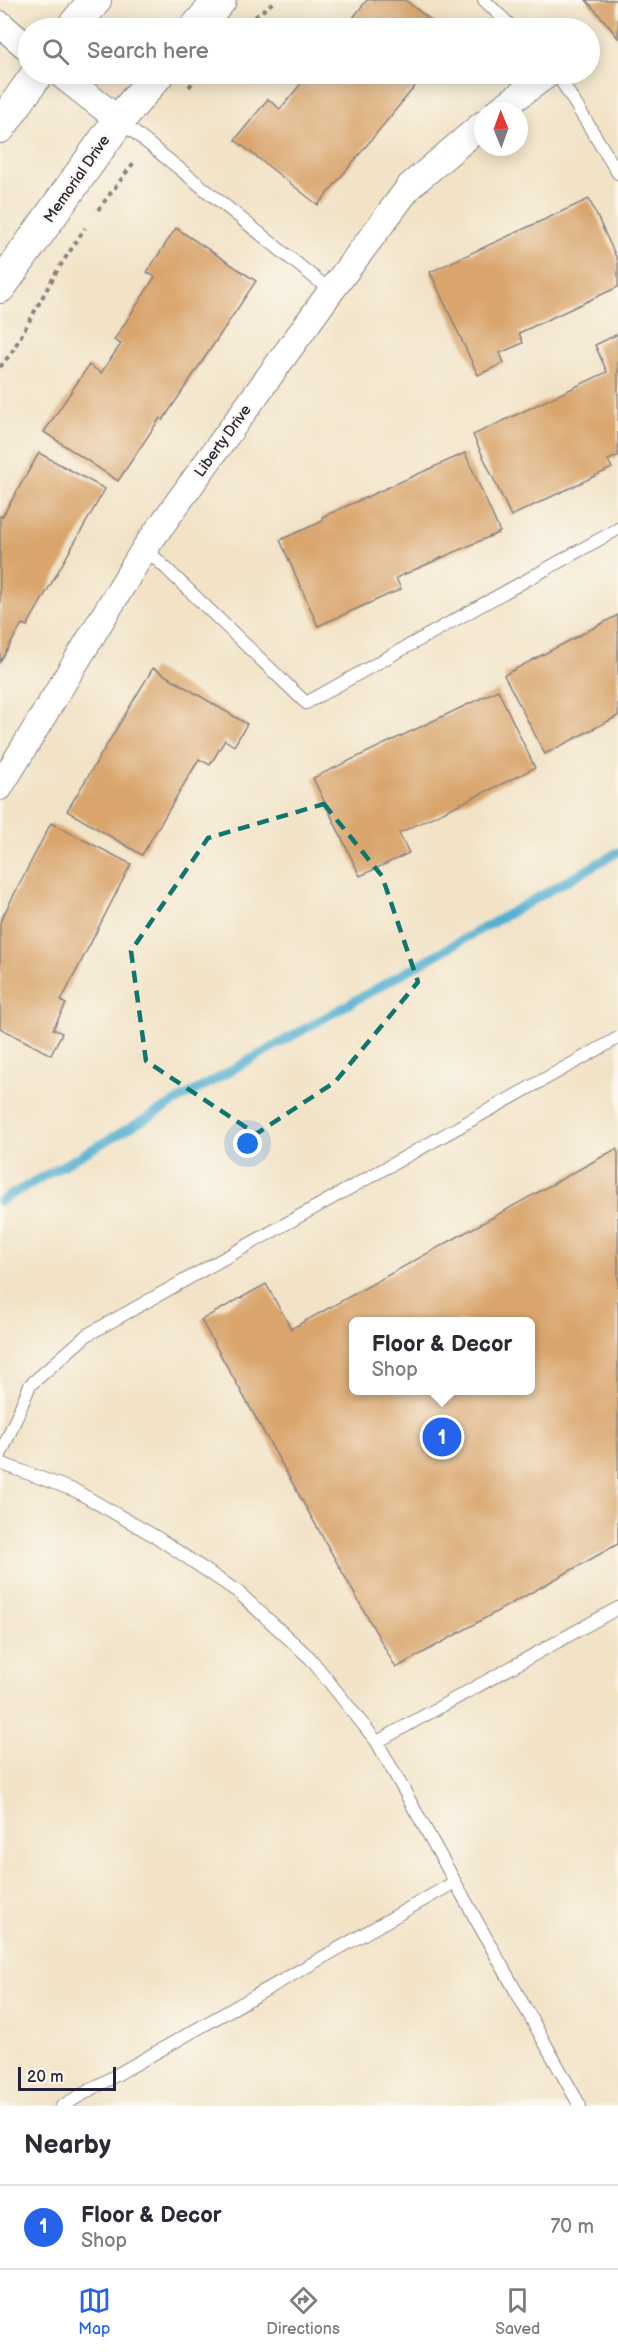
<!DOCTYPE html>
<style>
body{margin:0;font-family:"Balsamiq Sans",sans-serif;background:#f2f2f3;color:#2b2b33}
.compass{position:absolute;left:474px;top:102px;width:54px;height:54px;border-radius:50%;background:#fff;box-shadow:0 3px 15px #0003;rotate:359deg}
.scale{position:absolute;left:18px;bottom:15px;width:98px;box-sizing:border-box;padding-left:6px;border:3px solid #22223b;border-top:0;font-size:16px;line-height:21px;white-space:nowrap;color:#22223b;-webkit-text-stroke:4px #fbf7ec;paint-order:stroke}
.you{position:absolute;left:248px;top:1144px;width:21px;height:21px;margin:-15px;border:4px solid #fff;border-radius:50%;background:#1a73e8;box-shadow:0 0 0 9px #1a73e833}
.badge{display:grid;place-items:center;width:39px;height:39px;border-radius:50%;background:#2563eb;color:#fff;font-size:20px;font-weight:700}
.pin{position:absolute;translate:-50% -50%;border:3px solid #fff;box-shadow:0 2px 6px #0006}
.popup{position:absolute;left:349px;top:1317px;width:186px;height:78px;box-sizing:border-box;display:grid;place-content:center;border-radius:9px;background:#fff;filter:drop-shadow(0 2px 4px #0005);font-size:20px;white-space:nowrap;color:#7c7c81}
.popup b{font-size:22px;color:#2b2b33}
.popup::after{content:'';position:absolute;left:50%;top:100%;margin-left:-12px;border:12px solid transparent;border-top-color:#fff}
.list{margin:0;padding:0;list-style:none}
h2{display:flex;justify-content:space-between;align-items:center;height:78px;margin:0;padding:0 24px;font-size:26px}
h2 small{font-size:20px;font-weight:400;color:#7c7c81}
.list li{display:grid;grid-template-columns:39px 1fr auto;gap:18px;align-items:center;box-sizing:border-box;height:84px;padding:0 24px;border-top:2px solid #e1e1e2}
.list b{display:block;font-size:22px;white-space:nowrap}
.list p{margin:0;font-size:20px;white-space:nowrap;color:#7c7c81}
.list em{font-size:20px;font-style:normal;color:#7c7c81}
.icon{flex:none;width:33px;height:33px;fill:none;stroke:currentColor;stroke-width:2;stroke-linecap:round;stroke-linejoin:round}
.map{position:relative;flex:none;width:618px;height:2106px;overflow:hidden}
.search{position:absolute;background:#fff;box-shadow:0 3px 15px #0003;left:18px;right:18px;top:18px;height:66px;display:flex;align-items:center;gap:15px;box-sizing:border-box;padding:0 21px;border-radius:33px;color:#7c7c81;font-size:22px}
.sheet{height:162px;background:#fff}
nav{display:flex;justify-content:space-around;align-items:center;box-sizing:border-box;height:84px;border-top:2px solid #e1e1e2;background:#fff;font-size:16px;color:#7c7c81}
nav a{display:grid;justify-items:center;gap:3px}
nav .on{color:#2563eb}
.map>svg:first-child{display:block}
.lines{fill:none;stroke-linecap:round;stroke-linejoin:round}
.stream{stroke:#54b0d2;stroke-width:9}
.building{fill:#d9a56d;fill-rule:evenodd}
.service-casing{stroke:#8a8281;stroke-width:14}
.minor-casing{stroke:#8a8281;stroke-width:28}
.tertiary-casing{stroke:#8a8281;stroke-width:34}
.path{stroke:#8a8281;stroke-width:4;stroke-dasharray:4.5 4.5;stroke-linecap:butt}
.service{stroke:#fff;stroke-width:12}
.minor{stroke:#fff;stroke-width:26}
.tertiary{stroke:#fff;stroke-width:32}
.marked{fill:none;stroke:#0f766e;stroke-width:4.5;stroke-dasharray:12 8;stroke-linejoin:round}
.labels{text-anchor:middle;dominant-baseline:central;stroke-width:4.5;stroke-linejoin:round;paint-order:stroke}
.street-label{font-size:15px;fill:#22223b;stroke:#fbf7ec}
</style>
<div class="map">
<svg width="618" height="2106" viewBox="0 0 618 2106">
<rect width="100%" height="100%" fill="#fbf7ec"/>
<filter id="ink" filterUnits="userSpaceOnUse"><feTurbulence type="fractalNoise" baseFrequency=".0167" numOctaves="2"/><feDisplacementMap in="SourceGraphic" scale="12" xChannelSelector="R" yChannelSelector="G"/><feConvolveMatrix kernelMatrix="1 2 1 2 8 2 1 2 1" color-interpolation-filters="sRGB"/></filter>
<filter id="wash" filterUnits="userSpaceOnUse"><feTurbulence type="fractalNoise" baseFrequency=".008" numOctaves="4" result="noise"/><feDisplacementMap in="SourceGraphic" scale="24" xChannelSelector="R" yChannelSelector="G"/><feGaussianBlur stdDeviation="1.35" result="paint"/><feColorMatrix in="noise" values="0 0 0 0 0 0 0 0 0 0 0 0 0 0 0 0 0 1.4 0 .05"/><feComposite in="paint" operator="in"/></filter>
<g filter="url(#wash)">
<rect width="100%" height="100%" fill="#f2e3c7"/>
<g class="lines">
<path class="stream" d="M 0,1201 L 618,852"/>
</g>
<g id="blocks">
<path class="building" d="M 367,0 L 405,0 L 441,28 L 345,28 Z
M 586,0 L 618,0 L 618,38 L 609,26 Z
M 309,74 L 425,74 L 318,205 L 235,140 L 268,99 L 280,109 Z
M 589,199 L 618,261 L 618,287 L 519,333 L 523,343 L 500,353 L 504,363 L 478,375 L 430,272 Z
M 176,228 L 256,281 L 163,420 L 160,418 L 118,481 L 44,432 L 89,365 L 101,373 L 121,344 L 114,340 L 155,277 L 147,272 Z
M 618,334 L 618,456 L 608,460 L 612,468 L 511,516 L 473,435 L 607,372 L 595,345 Z
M 39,453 L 105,489 L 27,626 L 22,624 L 0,662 L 0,516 L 2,517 Z
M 465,453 L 500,532 L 396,578 L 401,589 L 318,626 L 280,540 L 323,521 L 322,517 Z
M 618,615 L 618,716 L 545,754 L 504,675 Z
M 153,668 L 247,724 L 234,746 L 225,740 L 210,765 L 199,759 L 142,855 L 67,811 Z
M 498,690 L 535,768 L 399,833 L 409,853 L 360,876 L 313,778 Z
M 51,823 L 131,864 L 61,1001 L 66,1004 L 53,1029 L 62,1033 L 51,1055 L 0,1028 L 0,922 Z
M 616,1149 L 618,1153 L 618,1544 L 396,1668 L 201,1320 L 266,1284 L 291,1329 ZM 354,1322 L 530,1322 L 530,1390 L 354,1390 Z"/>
</g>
</g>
<g filter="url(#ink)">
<use href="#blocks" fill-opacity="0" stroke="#8a8281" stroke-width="1.5"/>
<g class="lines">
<defs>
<path id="service" d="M 484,0 L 513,28
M 557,74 L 618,173
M 119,120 L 331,291
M 145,548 L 306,703 L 618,529
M 0,1456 L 30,1385 L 87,1335 L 618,1038
M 0,1463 L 76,1491 L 158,1538 L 238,1592 L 310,1658 L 377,1742 L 580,2106
M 377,1742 L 618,1608
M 62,2106 L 455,1882"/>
<path id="minor" d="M 0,24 L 28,48
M 60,74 L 119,120
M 498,111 L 548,74
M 0,787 L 145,548 L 331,291 L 410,186 L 483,124"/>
<path id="tertiary" d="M 72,28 L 95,0
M 196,28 L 220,0
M 0,127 L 37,74
M 0,287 L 119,120 L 158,74"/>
</defs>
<use href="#service" class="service-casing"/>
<use href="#minor" class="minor-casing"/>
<use href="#tertiary" class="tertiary-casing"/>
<path class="path" d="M 241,28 L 276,0
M 189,87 L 200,74
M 98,210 L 135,161
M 0,367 L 12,352 L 57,271 L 85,228"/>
<use href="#service" class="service"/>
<use href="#minor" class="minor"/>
<use href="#tertiary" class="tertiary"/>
</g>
</g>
<path class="marked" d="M 324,804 L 382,876 L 418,982 L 335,1082 L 256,1134 L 146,1061 L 131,951 L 208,838 Z"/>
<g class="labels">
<g class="street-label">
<text transform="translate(77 179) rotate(-55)">Memorial Drive</text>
<text transform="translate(223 441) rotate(-54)">Liberty Drive</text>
</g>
</g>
</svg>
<svg class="compass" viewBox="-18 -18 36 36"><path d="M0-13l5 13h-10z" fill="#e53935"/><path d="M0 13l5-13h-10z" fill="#7c7c81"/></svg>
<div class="scale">20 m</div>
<div class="you"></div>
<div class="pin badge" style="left:442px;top:1437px">1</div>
<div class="popup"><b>Floor &amp; Decor</b>Shop</div>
<div class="search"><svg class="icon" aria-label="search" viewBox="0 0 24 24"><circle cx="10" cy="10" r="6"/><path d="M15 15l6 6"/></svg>Search here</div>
</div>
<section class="sheet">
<h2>Nearby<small></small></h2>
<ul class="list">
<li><span class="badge">1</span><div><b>Floor &amp; Decor</b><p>Shop</p></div><em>70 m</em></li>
</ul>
</section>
<nav>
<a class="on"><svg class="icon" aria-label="map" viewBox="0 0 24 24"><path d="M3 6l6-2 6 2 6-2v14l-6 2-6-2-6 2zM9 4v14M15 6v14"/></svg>Map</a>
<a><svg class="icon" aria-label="directions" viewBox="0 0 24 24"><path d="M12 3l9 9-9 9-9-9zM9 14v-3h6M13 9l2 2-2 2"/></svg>Directions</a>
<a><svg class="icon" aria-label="saved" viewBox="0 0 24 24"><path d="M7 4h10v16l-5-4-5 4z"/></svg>Saved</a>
</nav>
